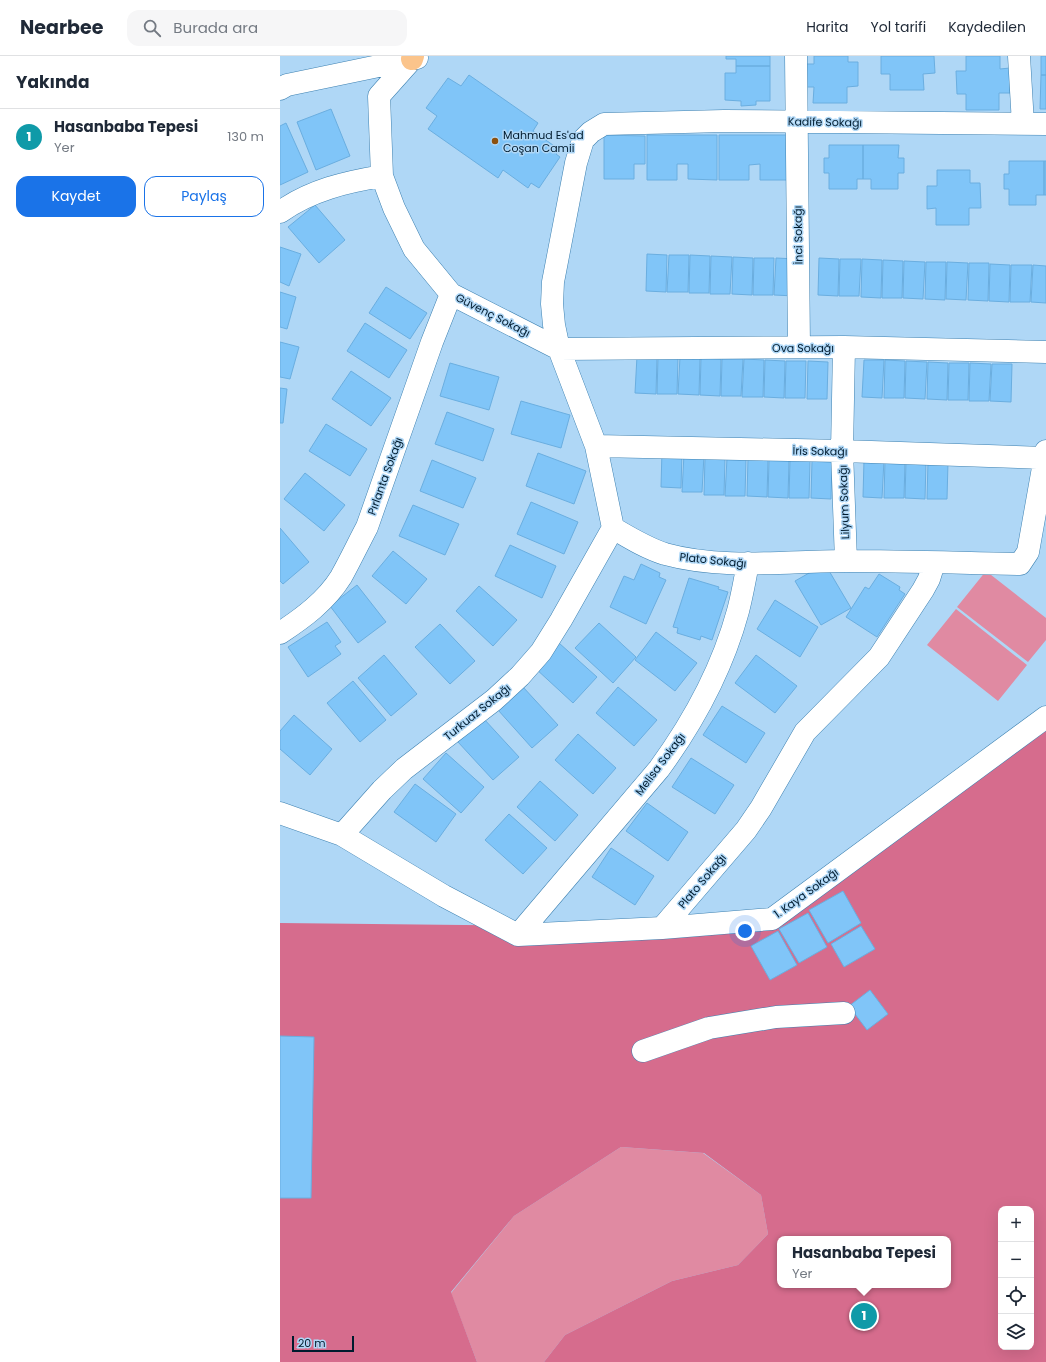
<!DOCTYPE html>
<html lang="tr">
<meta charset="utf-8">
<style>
body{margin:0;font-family:Poppins,sans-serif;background:#f6f6f7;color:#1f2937}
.controls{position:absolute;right:12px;bottom:12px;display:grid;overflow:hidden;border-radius:8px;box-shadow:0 4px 16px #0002}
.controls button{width:36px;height:36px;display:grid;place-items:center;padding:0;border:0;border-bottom:1px solid #e0e1e3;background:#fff;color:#1f2937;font:20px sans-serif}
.scale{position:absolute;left:12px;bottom:10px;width:62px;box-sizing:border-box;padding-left:4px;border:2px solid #001b2e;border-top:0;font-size:11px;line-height:14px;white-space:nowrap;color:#001b2e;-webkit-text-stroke:3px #afd7f6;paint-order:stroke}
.you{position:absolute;left:465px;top:875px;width:14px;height:14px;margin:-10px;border:3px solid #fff;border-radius:50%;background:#1a73e8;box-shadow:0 0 0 6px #1a73e833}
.badge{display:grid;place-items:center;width:26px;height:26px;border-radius:50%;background:#1a73e8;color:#fff;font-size:13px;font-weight:700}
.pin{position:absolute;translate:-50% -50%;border:2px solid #fff;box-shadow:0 1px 4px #0006}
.popup{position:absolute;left:497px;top:1180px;width:174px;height:52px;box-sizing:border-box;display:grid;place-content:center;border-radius:8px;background:#fff;filter:drop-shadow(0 1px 3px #0005);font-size:13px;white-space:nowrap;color:#747a83}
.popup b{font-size:15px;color:#1f2937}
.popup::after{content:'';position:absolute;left:50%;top:100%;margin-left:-8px;border:8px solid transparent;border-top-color:#fff}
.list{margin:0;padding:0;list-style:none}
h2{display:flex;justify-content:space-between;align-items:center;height:52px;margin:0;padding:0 16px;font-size:17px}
h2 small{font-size:13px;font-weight:400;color:#747a83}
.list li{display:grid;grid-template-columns:26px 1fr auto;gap:12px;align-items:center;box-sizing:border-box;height:56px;padding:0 16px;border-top:1px solid #e0e1e3}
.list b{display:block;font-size:15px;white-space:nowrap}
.list p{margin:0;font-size:13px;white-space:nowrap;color:#747a83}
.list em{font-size:13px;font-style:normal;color:#747a83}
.actions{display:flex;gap:8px;padding:12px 16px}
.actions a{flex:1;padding:9px 0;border:1px solid #1a73e8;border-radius:12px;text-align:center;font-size:14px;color:#1a73e8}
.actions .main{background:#1a73e8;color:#fff}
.icon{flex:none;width:22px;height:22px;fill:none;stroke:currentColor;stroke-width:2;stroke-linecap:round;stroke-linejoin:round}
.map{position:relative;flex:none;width:766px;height:1306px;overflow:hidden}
header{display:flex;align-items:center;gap:24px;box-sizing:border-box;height:56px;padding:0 20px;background:#fff;border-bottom:1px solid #e0e1e3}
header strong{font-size:19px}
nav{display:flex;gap:22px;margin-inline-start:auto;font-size:14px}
.search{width:280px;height:36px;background:#f6f6f7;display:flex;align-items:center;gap:10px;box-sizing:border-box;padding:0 14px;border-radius:12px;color:#747a83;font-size:15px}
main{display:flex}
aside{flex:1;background:#fff}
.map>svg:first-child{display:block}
.green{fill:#e08aa2}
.forest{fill:#d66c8d;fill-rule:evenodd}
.building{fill:#80c5f8;stroke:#6aaee0}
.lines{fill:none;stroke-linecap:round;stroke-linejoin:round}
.minor-casing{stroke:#3d81b1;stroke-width:23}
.major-casing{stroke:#a26f38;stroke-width:23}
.minor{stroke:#fff;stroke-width:22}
.major{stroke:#fbc48b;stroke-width:22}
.poi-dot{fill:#8c510e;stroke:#afd7f6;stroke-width:1.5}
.labels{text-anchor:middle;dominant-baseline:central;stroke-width:3;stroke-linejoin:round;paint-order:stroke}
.street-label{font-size:11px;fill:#001b2e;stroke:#afd7f6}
.poi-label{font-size:11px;fill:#001b2e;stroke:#afd7f6;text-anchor:start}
</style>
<header>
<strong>Nearbee</strong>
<div class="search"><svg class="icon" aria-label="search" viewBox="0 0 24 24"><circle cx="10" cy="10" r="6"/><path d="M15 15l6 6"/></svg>Burada ara</div>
<nav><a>Harita</a><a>Yol tarifi</a><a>Kaydedilen</a></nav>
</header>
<main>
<aside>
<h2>Yakında<small></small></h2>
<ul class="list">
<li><span class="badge" style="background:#0f9aa8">1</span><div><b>Hasanbaba Tepesi</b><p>Yer</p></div><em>130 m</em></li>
</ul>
<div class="actions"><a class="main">Kaydet</a><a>Paylaş</a></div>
</aside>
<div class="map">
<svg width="766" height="1306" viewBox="0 0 766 1306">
<rect width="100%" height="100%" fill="#afd7f6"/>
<path class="green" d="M 706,515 L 766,562 L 766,584 L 748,606 L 677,551 Z
M 676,553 L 747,609 L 718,645 L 647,589 Z
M 341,1091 L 423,1097 L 481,1139 L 488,1178 L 458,1209 L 392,1225 L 285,1279 L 264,1306 L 197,1306 L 171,1237 L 234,1160 Z"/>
<path class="forest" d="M 766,658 L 766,1306 L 264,1306 L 285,1279 L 392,1225 L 458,1209 L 488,1178 L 481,1139 L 424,1097 L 341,1091 L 234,1160 L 171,1236 L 197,1306 L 0,1306 L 0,867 L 463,872 ZM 721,1153 L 751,1153 L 751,1291 L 721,1291 ZM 500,1183 L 668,1183 L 668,1229 L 500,1229 Z"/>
<path class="building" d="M 446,0 L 490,0 L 490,10 L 456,10 L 456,3 L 446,3 Z
M 534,0 L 568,0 L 568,6 L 578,6 L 578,30 L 567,31 L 567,47 L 533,47 L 534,31 L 524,31 L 524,8 L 534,8 Z
M 601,0 L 654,0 L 655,17 L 643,18 L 644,34 L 610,34 L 610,18 L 601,18 Z
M 686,0 L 720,0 L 720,13 L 730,12 L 730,37 L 719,37 L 719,54 L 686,54 L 686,38 L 677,38 L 676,15 L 686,15 Z
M 761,0 L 766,0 L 766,19 L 761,19 Z
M 456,10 L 490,10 L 490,45 L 476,45 L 476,49 L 461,50 L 461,45 L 445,44 L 445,17 L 456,17 Z
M 189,19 L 258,67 L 253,75 L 280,94 L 276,98 L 280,101 L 259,132 L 251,127 L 248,132 L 223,114 L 218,122 L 148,73 L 157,60 L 146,52 L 168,22 L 181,30 Z
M 761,19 L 766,19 L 766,53 L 760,53 Z
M 51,53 L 70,100 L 36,114 L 17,66 Z
M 6,67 L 28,116 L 0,129 L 0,70 Z
M 324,79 L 365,80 L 365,108 L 354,108 L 354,123 L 324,123 Z
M 367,79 L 437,79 L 437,124 L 408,123 L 408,108 L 397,108 L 397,124 L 367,124 Z
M 439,79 L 509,79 L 509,124 L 480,124 L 480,108 L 469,109 L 469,124 L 439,124 Z
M 549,89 L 583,89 L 583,123 L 577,123 L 577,133 L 549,133 L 549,117 L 544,117 L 544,102 L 549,102 Z
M 583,89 L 619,89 L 618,102 L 624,102 L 624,117 L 618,117 L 618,133 L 591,133 L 591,123 L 583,123 Z
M 729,105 L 764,105 L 764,139 L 756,139 L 756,149 L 729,149 L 729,133 L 724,133 L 724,118 L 729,118 Z
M 764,105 L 766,105 L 766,139 L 764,139 Z
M 657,114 L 690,114 L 690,127 L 700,127 L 701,152 L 689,152 L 689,169 L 656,169 L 656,152 L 647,153 L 647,130 L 657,130 Z
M 35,149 L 65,184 L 39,207 L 8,171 Z
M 0,191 L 21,198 L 9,230 L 0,226 Z
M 367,198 L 387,199 L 386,236 L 366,235 Z
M 389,199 L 409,199 L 408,236 L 387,236 Z
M 410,199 L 430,200 L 429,237 L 409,237 Z
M 431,200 L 452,201 L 450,238 L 430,238 Z
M 453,201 L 473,202 L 472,239 L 452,238 Z
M 474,202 L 494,202 L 493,239 L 473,239 Z
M 496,202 L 516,203 L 515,240 L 494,239 Z
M 539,202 L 559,203 L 558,240 L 538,239 Z
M 560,203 L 581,203 L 579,240 L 559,240 Z
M 582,203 L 602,204 L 601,242 L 581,241 Z
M 603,204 L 623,205 L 622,242 L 602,242 Z
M 624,205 L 645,206 L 643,243 L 623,242 Z
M 646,206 L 666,206 L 665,244 L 645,243 Z
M 667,206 L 688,207 L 686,244 L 666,243 Z
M 689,207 L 709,207 L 708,245 L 688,244 Z
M 710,208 L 730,209 L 729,246 L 709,245 Z
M 731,209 L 752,209 L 750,246 L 730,246 Z
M 753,209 L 766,210 L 766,247 L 751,246 Z
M 106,231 L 147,257 L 130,283 L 89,257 Z
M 0,236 L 16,241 L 7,273 L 0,271 Z
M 85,267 L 127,294 L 109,322 L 67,295 Z
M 0,286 L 19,291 L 10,323 L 0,321 Z
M 357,300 L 377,301 L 376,338 L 355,337 Z
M 378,301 L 398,301 L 397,338 L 377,338 Z
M 400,301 L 420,302 L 419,339 L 398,338 Z
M 421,302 L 441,303 L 440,340 L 420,339 Z
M 442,303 L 463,303 L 461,340 L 441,340 Z
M 464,303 L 484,304 L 483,341 L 462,341 Z
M 485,304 L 505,305 L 504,342 L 484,341 Z
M 584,304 L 604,304 L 602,342 L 582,341 Z
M 605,304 L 625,305 L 624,342 L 604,342 Z
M 506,305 L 526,305 L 525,342 L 505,342 Z
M 528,305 L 548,306 L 547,343 L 527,343 Z
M 626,305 L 647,306 L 645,343 L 625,342 Z
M 648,306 L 668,307 L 667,344 L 647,343 Z
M 170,307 L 219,321 L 209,354 L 160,340 Z
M 669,307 L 689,307 L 688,344 L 668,344 Z
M 690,307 L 711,308 L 709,345 L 689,345 Z
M 712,308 L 732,308 L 731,346 L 710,345 Z
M 71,315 L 111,342 L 91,370 L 52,343 Z
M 0,332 L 7,333 L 3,367 L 0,367 Z
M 241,345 L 290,359 L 281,392 L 231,378 Z
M 167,356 L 214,373 L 203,405 L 155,388 Z
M 46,368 L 87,393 L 70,420 L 29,395 Z
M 382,394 L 402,395 L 401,432 L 381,431 Z
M 258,397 L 306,415 L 294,448 L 246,430 Z
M 404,398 L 424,399 L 422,436 L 402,436 Z
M 425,402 L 445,402 L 444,439 L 424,439 Z
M 447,402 L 466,403 L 465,440 L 445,440 Z
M 468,403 L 488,404 L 487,441 L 467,440 Z
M 152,404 L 196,422 L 183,452 L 140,435 Z
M 489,404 L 509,404 L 508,442 L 488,441 Z
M 510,404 L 530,405 L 529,442 L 509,442 Z
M 584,404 L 604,404 L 602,442 L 583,441 Z
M 605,404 L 625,405 L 624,442 L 604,442 Z
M 532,405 L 552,406 L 551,443 L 531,442 Z
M 626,405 L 646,406 L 645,443 L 625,442 Z
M 648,406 L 668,406 L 667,443 L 647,443 Z
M 25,417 L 65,449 L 44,475 L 4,443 Z
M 251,446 L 298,466 L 284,498 L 237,478 Z
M 133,449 L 179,468 L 165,499 L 119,480 Z
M 0,472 L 29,506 L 3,528 L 0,525 Z
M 230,489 L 276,510 L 262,542 L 215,520 Z
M 113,495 L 147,523 L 126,548 L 92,520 Z
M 361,508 L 380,517 L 379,521 L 386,524 L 366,568 L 330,551 L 344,520 L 354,524 Z
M 545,508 L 571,552 L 541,569 L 515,525 Z
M 599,518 L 620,531 L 619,534 L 625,538 L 597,581 L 566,561 L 585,531 L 589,533 Z
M 409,522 L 439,531 L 438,533 L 448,536 L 432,584 L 421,580 L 420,584 L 397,577 L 398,572 L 393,571 Z
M 77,529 L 106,566 L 78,587 L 50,550 Z
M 199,530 L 237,564 L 213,590 L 176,555 Z
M 495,544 L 538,571 L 520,601 L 477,573 Z
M 47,566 L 61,586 L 55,590 L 61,598 L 28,621 L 8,591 Z
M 319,567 L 356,601 L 333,627 L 295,592 Z
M 160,568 L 195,605 L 170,628 L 135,591 Z
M 376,576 L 417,607 L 395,635 L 355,604 Z
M 279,587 L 317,621 L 293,647 L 255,612 Z
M 104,599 L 137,638 L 111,660 L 78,622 Z
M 476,599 L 517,630 L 495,657 L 455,627 Z
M 73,625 L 106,664 L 80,686 L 47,647 Z
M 243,631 L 278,669 L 252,692 L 218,654 Z
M 338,631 L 377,664 L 354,690 L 316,657 Z
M 442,650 L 485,677 L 466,707 L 423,679 Z
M 14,659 L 52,693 L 30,719 L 0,693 L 0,675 Z
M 204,663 L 239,701 L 213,724 L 178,686 Z
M 298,678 L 336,712 L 313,738 L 275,704 Z
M 166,697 L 204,731 L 181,757 L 143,723 Z
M 411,702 L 454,729 L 435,758 L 392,731 Z
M 260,725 L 298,759 L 275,785 L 237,751 Z
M 135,728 L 176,758 L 156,786 L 114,756 Z
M 367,747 L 408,776 L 388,805 L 346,775 Z
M 229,758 L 267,792 L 243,818 L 205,784 Z
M 331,792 L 374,820 L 355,849 L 312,821 Z
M 563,835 L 581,867 L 548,887 L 529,854 Z
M 528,857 L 547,891 L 519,907 L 499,873 Z
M 581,870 L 595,893 L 564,911 L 551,888 Z
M 498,875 L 517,909 L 490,924 L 471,890 Z
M 590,934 L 608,958 L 587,974 L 569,950 Z
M 0,980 L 34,981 L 31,1142 L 0,1142 Z"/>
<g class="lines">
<defs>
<path id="minor" d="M 516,0 L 519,291
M 739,0 L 743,68
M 132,3 L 99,40 L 102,120 L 114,152 L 134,193 L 171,238 L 279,293 L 564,291 L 766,296
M 0,33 L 7,29 L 137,2
M 766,68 L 444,65 L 324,68 L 311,76 L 303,84 L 296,107 L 273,226 L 272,248 L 274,269 L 279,293 L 316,390 L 333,472 C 350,482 366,492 385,498 C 443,514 507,505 566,505 C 624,505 682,507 740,508 L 748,496 L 766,395
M 0,156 C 31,134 66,126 102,120
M 564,291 L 562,395 L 566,505
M 316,390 L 562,395 L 764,402
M 0,577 C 23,562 46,545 61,521 C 70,505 78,488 87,471 L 152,286 L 171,238
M 0,757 L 62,779 L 164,840 L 238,879
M 62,779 L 102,734 L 124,713 L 214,644 L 240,620 L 261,596 L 281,564 L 333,472
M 382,872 L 466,774 L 481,752 L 525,676 L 599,601 L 643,534 L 649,523 L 654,507
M 238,879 L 382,872 L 492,863 L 766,661
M 238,879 L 379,713 C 414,665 442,614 458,555 C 462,540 465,523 468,507
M 363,995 L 429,972 L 496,961 L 564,957"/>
<path id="major" d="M 132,3 L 133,0"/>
</defs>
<use href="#minor" class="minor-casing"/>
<use href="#major" class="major-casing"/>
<use href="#minor" class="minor"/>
<use href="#major" class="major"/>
</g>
<circle class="poi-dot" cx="215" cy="85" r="4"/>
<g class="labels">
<g class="street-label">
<text transform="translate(545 66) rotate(1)">Kadife Sokağı</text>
<text transform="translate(518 179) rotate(-91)">İnci Sokağı</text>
<text transform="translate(213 259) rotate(27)">Güvenç Sokağı</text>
<text x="523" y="292">Ova Sokağı</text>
<text transform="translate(540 395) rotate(1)">İris Sokağı</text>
<text transform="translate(105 420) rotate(-70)">Pırlanta Sokağı</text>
<text transform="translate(564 446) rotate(-92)">Lilyum Sokağı</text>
<text transform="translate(433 504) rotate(6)">Plato Sokağı</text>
<text transform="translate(197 656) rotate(-39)">Turkuaz Sokağı</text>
<text transform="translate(380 708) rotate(-53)">Melisa Sokağı</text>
<text transform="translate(422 825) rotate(-50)">Plato Sokağı</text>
<text transform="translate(526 837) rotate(-36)">1. Kaya Sokağı</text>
</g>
<g class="poi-label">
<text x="223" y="79">Mahmud Es'ad<tspan x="223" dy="13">Coşan Camii</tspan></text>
</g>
</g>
</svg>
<div class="controls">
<button>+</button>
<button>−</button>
<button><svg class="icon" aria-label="locate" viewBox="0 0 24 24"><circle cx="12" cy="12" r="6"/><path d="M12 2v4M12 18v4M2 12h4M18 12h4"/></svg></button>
<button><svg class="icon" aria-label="layers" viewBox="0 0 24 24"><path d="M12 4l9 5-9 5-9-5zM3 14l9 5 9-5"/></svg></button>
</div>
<div class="scale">20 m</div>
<div class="you"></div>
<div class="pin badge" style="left:584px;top:1260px;background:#0f9aa8">1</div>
<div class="popup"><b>Hasanbaba Tepesi</b>Yer</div>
</div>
</main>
